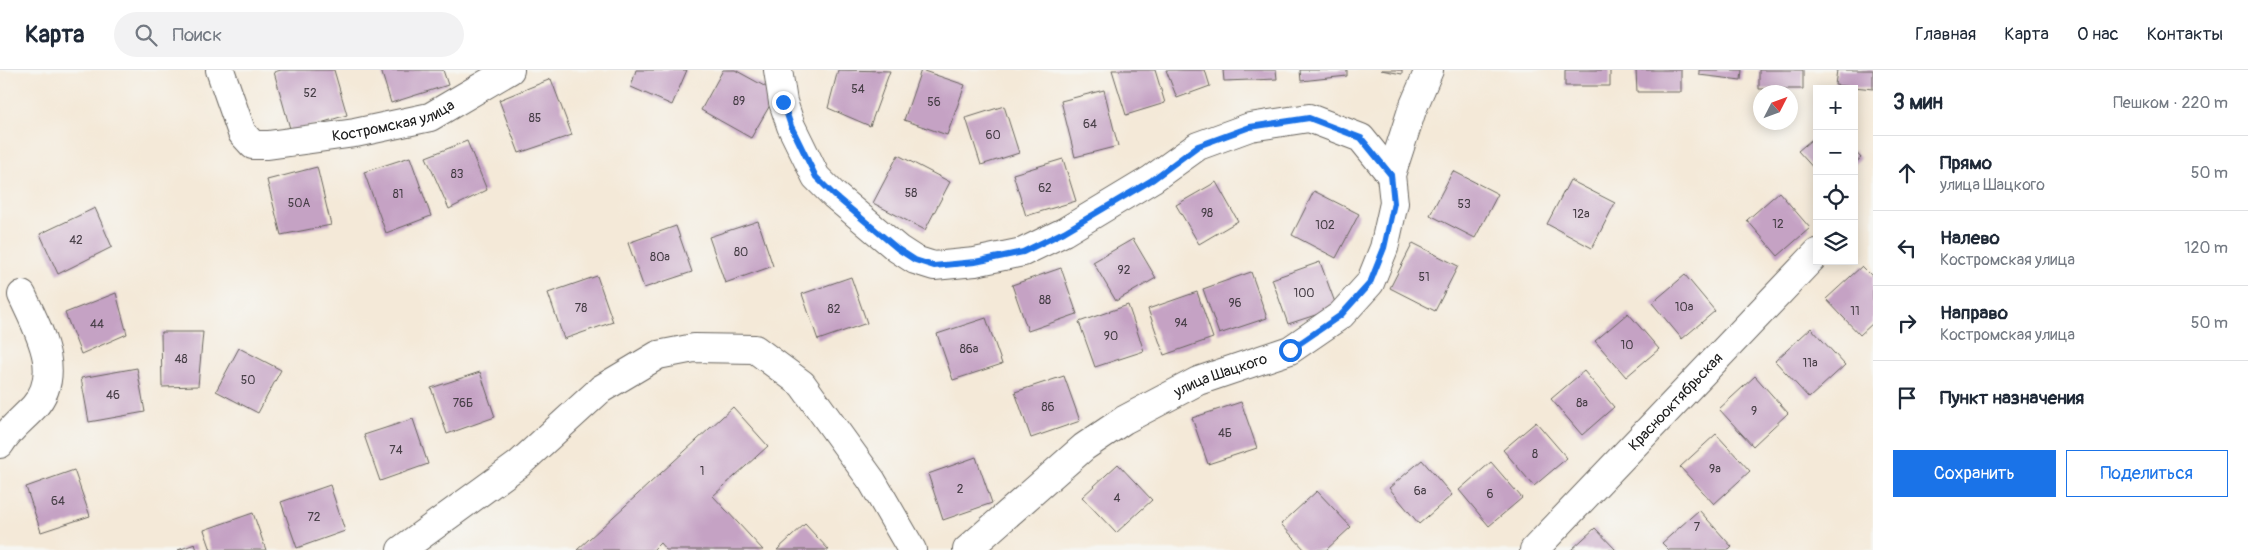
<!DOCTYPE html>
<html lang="ru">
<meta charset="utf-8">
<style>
body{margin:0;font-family:Pangolin,sans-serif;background:#f2f2f3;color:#1f2937}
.controls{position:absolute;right:15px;top:15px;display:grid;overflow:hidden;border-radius:0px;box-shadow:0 2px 12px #0003}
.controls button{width:45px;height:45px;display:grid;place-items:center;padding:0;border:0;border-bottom:1px solid #e0e1e3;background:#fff;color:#1f2937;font:25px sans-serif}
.compass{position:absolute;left:1753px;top:15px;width:45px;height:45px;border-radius:50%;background:#fff;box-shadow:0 2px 12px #0003;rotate:48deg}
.stop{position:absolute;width:15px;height:15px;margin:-11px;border:4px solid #1a73e8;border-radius:50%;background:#fff}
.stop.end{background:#1a73e8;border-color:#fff;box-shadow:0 1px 5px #0008}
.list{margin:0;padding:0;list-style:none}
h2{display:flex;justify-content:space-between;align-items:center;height:65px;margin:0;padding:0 20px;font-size:21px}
h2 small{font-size:16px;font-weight:400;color:#747a83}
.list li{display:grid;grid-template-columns:32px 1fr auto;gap:15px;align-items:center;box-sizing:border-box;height:75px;padding:0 20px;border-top:1px solid #e0e1e3}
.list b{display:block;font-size:19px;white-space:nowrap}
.list p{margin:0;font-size:16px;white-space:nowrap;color:#747a83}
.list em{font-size:16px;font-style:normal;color:#747a83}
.actions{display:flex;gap:10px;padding:15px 20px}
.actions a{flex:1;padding:11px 0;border:1px solid #1a73e8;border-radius:0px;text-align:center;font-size:18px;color:#1a73e8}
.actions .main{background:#1a73e8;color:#fff}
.icon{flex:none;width:28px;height:28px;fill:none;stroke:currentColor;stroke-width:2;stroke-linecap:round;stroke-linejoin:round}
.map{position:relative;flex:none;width:1873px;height:480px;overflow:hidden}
header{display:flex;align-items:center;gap:30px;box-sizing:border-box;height:70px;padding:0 25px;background:#fff;border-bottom:1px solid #e0e1e3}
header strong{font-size:24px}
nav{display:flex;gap:28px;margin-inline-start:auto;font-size:18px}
.search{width:350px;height:45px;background:#f2f2f3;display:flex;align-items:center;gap:12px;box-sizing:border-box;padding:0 18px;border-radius:28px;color:#747a83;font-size:19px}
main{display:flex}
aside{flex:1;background:#fff}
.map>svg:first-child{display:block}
.building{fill:#c5a2c4}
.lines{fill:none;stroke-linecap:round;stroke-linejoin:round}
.street-casing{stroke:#68645e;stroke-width:30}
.street{stroke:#fff;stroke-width:28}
.route{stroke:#1a73e8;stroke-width:6}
.labels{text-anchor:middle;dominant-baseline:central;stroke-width:5;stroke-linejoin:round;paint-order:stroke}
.number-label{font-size:12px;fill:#463e46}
.street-label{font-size:15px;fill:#1c1c1c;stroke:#f6f6f2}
</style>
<header>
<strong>Карта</strong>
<div class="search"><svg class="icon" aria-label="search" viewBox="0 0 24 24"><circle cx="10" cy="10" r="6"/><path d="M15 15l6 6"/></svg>Поиск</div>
<nav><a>Главная</a><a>Карта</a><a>О нас</a><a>Контакты</a></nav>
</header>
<main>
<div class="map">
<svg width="1873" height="480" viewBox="0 0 1873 480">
<rect width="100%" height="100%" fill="#f6f6f2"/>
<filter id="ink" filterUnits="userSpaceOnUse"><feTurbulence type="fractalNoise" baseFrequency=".02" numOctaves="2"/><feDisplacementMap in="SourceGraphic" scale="10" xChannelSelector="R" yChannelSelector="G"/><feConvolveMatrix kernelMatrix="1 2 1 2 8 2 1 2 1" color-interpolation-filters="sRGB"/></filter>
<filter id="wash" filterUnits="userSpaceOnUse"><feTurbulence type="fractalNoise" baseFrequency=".0096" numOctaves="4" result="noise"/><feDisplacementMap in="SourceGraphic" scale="20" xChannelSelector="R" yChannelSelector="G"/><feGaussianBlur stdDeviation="1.12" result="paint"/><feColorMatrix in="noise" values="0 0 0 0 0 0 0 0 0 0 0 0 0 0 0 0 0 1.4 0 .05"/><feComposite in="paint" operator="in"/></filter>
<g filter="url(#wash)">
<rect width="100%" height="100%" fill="#f4e9d8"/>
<g id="blocks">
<path class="building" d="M 281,0 L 334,0 L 347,45 L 291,62 L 274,2 Z
M 381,0 L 443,0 L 448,15 L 391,33 Z
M 636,0 L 687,0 L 672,35 L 631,17 Z
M 723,0 L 735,0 L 777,23 L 751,68 L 701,40 Z
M 838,0 L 890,1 L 870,56 L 828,38 Z
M 921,0 L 965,15 L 947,65 L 904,50 Z
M 1112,0 L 1155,0 L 1165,33 L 1126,45 Z
M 1166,0 L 1205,0 L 1210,16 L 1177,28 Z
M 1223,0 L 1276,0 L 1277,9 L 1224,11 Z
M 1300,0 L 1347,0 L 1347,6 L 1301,11 Z
M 1381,0 L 1402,0 L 1402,4 Z
M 1565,0 L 1610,0 L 1610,16 L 1565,16 Z
M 1636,0 L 1681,0 L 1681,22 L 1637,22 Z
M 1699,0 L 1742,0 L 1741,10 L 1699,5 Z
M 1759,0 L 1803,0 L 1803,19 L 1759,19 Z
M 1837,0 L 1873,0 L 1873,19 L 1835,15 Z
M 551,9 L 572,65 L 519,83 L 499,30 Z
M 1104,20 L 1118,76 L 1075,87 L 1061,31 Z
M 1004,36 L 1019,83 L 981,95 L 966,48 Z
M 1817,65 L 1817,102 L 1798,81 Z
M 467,71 L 487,120 L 449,139 L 426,87 Z
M 1854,80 L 1861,88 L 1854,94 Z
M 898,85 L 950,112 L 925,160 L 873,133 Z
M 410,87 L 431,146 L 386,163 L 364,102 Z
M 1063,89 L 1076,131 L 1026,146 L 1013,104 Z
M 317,97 L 331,155 L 281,165 L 267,110 Z
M 1453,101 L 1498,124 L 1475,168 L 1430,145 Z
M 1570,110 L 1615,133 L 1592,178 L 1547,154 Z
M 1216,112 L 1238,151 L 1199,174 L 1176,135 Z
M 1314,121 L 1359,144 L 1336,188 L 1292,165 Z
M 1779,122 L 1810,158 L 1778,186 L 1747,150 Z
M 95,138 L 112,177 L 58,204 L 40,164 Z
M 758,151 L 773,196 L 725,213 L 709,167 Z
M 676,156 L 692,202 L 644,218 L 628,173 Z
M 1133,169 L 1156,208 L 1116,231 L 1093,192 Z
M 1413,173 L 1458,196 L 1435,241 L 1390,218 Z
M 1320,192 L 1337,238 L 1288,254 L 1272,209 Z
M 1862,196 L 1873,207 L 1873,253 L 1860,265 L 1826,229 Z
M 1061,198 L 1077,244 L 1028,261 L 1012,215 Z
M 1251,202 L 1267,248 L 1219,264 L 1203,219 Z
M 1685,205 L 1715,241 L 1682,269 L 1652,233 Z
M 597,206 L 613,252 L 564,269 L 548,223 Z
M 851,207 L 867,253 L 818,270 L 802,224 Z
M 1197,222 L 1213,268 L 1164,285 L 1148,239 Z
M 116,223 L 127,264 L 81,284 L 65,243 Z
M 1128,235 L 1144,281 L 1095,297 L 1079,252 Z
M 1628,243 L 1659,279 L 1626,307 L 1595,271 Z
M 986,248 L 1002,294 L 953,310 L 937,264 Z
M 1811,258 L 1845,295 L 1809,328 L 1775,291 Z
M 161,262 L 203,262 L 198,316 L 162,317 Z
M 239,278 L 281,300 L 258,343 L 216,321 Z
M 137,298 L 145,342 L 89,352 L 81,308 Z
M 1584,301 L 1614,337 L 1582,365 L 1551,329 Z
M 480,302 L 495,347 L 447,364 L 431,318 Z
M 1064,306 L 1080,351 L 1031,368 L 1015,322 Z
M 1755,306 L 1788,343 L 1753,376 L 1719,339 Z
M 1241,332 L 1257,378 L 1208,394 L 1192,348 Z
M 733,337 L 768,376 L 713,426 L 763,480 L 666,480 L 660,473 L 653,480 L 577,480 Z
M 413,349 L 428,394 L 380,411 L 364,365 Z
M 1536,352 L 1567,388 L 1534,416 L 1503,380 Z
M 1716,364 L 1750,401 L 1714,434 L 1680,397 Z
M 976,387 L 992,433 L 943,450 L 928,404 Z
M 1422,390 L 1452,425 L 1419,454 L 1389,418 Z
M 1491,392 L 1522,428 L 1489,456 L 1459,420 Z
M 1118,394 L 1152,430 L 1116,463 L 1082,427 Z
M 74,400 L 90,446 L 41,462 L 26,417 Z
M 330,415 L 345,461 L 297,478 L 281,432 Z
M 1317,421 L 1351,457 L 1326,480 L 1305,480 L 1281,454 Z
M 1699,440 L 1732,477 L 1729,480 L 1669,480 L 1662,473 Z
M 253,443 L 266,480 L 211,480 L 204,460 Z
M 805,454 L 829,480 L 777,480 Z
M 1595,458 L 1616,480 L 1571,480 Z
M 195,474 L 197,480 L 178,480 Z"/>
</g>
</g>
<g filter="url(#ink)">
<use href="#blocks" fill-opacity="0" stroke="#68645e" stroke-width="1"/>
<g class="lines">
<defs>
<g id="street">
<path id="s1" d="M 220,0 L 242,63 L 253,75 L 268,75 L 355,63 L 430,47 L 510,0"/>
<path d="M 778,0 L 783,32 L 791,56 L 816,107 L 834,125 L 898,179 L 915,190 L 934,196 L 975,192 L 1023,182 L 1064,162 L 1152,109 L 1198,76 L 1250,57 L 1309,48 L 1361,68 L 1391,105"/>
<path d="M 0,374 C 9,359 22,350 34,337 C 64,303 38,260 22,225"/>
<path d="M 401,480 L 519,394 L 601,319 L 658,285 L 694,278 L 755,279 L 802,314 L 872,411 L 912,480"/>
<path id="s2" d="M 967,480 L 1084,377 L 1124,350 L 1198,311 L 1290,280 L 1341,245 L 1370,213 L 1384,178 L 1394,133 L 1391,105 L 1412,40 L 1429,0"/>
<path id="s3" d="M 1534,480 L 1817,183"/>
</g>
</defs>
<use href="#street" class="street-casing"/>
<use href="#street" class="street"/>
</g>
</g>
<g class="lines" filter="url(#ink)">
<path class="route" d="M 783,32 L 791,56 L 816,107 L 834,125 L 898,179 L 915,190 L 934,196 L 975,192 L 1023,182 L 1064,162 L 1152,110 L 1198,76 L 1250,57 L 1309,48 L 1361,68 L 1391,105 L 1394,133 L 1384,178 L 1370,213 L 1341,245 L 1290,280"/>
</g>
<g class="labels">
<g class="number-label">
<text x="858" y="19">54</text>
<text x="310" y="23">52</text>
<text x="739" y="31">89</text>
<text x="934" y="32">56</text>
<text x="535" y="48">85</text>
<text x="1090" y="54">64</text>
<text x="993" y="65">60</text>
<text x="457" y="104">83</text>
<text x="1045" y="118">62</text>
<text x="911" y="123">58</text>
<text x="398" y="124">81</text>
<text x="299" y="133">50А</text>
<text x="1464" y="134">53</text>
<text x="1207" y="143">98</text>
<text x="1581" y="144">12а</text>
<text x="1778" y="154">12</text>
<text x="1325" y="155">102</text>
<text x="76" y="170">42</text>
<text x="741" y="182">80</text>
<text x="660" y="187">80а</text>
<text x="1124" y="200">92</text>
<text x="1424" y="207">51</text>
<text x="1304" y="223">100</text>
<text x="1045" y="230">88</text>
<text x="1235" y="233">96</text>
<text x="1684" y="237">10а</text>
<text x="581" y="238">78</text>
<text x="834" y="239">82</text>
<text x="1855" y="241">11</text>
<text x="1181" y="253">94</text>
<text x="97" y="254">44</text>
<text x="1111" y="266">90</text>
<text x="1627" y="275">10</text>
<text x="969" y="279">86а</text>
<text x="181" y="289">48</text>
<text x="1810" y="293">11а</text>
<text x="248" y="310">50</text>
<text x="113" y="325">46</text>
<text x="463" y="333">76Б</text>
<text x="1582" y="333">8а</text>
<text x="1048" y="337">86</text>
<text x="1754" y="341">9</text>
<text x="1225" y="363">4Б</text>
<text x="396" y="380">74</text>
<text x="1535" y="384">8</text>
<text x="1715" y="399">9а</text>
<text x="702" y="401">1</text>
<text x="960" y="419">2</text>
<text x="1420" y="421">6а</text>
<text x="1490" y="424">6</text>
<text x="1117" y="428">4</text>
<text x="58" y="431">64</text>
<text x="314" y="447">72</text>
<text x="1697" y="457">7</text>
</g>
<g class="street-label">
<text stroke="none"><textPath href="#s1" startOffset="226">Костромская улица</textPath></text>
<text stroke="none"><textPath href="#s2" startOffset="311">улица Шацкого</textPath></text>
<text stroke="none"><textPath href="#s3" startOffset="205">Краснооктябрьская</textPath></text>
</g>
</g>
</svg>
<div class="controls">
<button>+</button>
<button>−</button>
<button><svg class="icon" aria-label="locate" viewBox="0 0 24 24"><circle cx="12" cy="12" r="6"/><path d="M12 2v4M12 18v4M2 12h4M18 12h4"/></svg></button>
<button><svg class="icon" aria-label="layers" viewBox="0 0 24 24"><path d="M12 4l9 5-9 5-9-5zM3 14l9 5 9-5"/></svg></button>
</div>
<svg class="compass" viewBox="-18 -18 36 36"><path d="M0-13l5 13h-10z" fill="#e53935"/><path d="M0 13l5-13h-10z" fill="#747a83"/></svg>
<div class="stop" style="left:1290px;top:280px"></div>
<div class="stop end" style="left:783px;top:32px"></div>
</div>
<aside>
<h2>3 мин<small>Пешком · 220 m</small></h2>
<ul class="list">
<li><svg class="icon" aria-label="ahead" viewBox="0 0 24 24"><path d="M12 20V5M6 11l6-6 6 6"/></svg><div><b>Прямо</b><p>улица Шацкого</p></div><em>50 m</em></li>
<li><svg class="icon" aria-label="left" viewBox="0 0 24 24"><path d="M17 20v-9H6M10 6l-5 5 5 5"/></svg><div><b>Налево</b><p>Костромская улица</p></div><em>120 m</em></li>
<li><svg class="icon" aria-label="right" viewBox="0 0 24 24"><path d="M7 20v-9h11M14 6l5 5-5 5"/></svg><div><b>Направо</b><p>Костромская улица</p></div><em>50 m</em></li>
<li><svg class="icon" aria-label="arrive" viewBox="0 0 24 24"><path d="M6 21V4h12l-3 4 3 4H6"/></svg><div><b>Пункт назначения</b></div></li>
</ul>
<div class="actions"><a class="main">Сохранить</a><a>Поделиться</a></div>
</aside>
</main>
